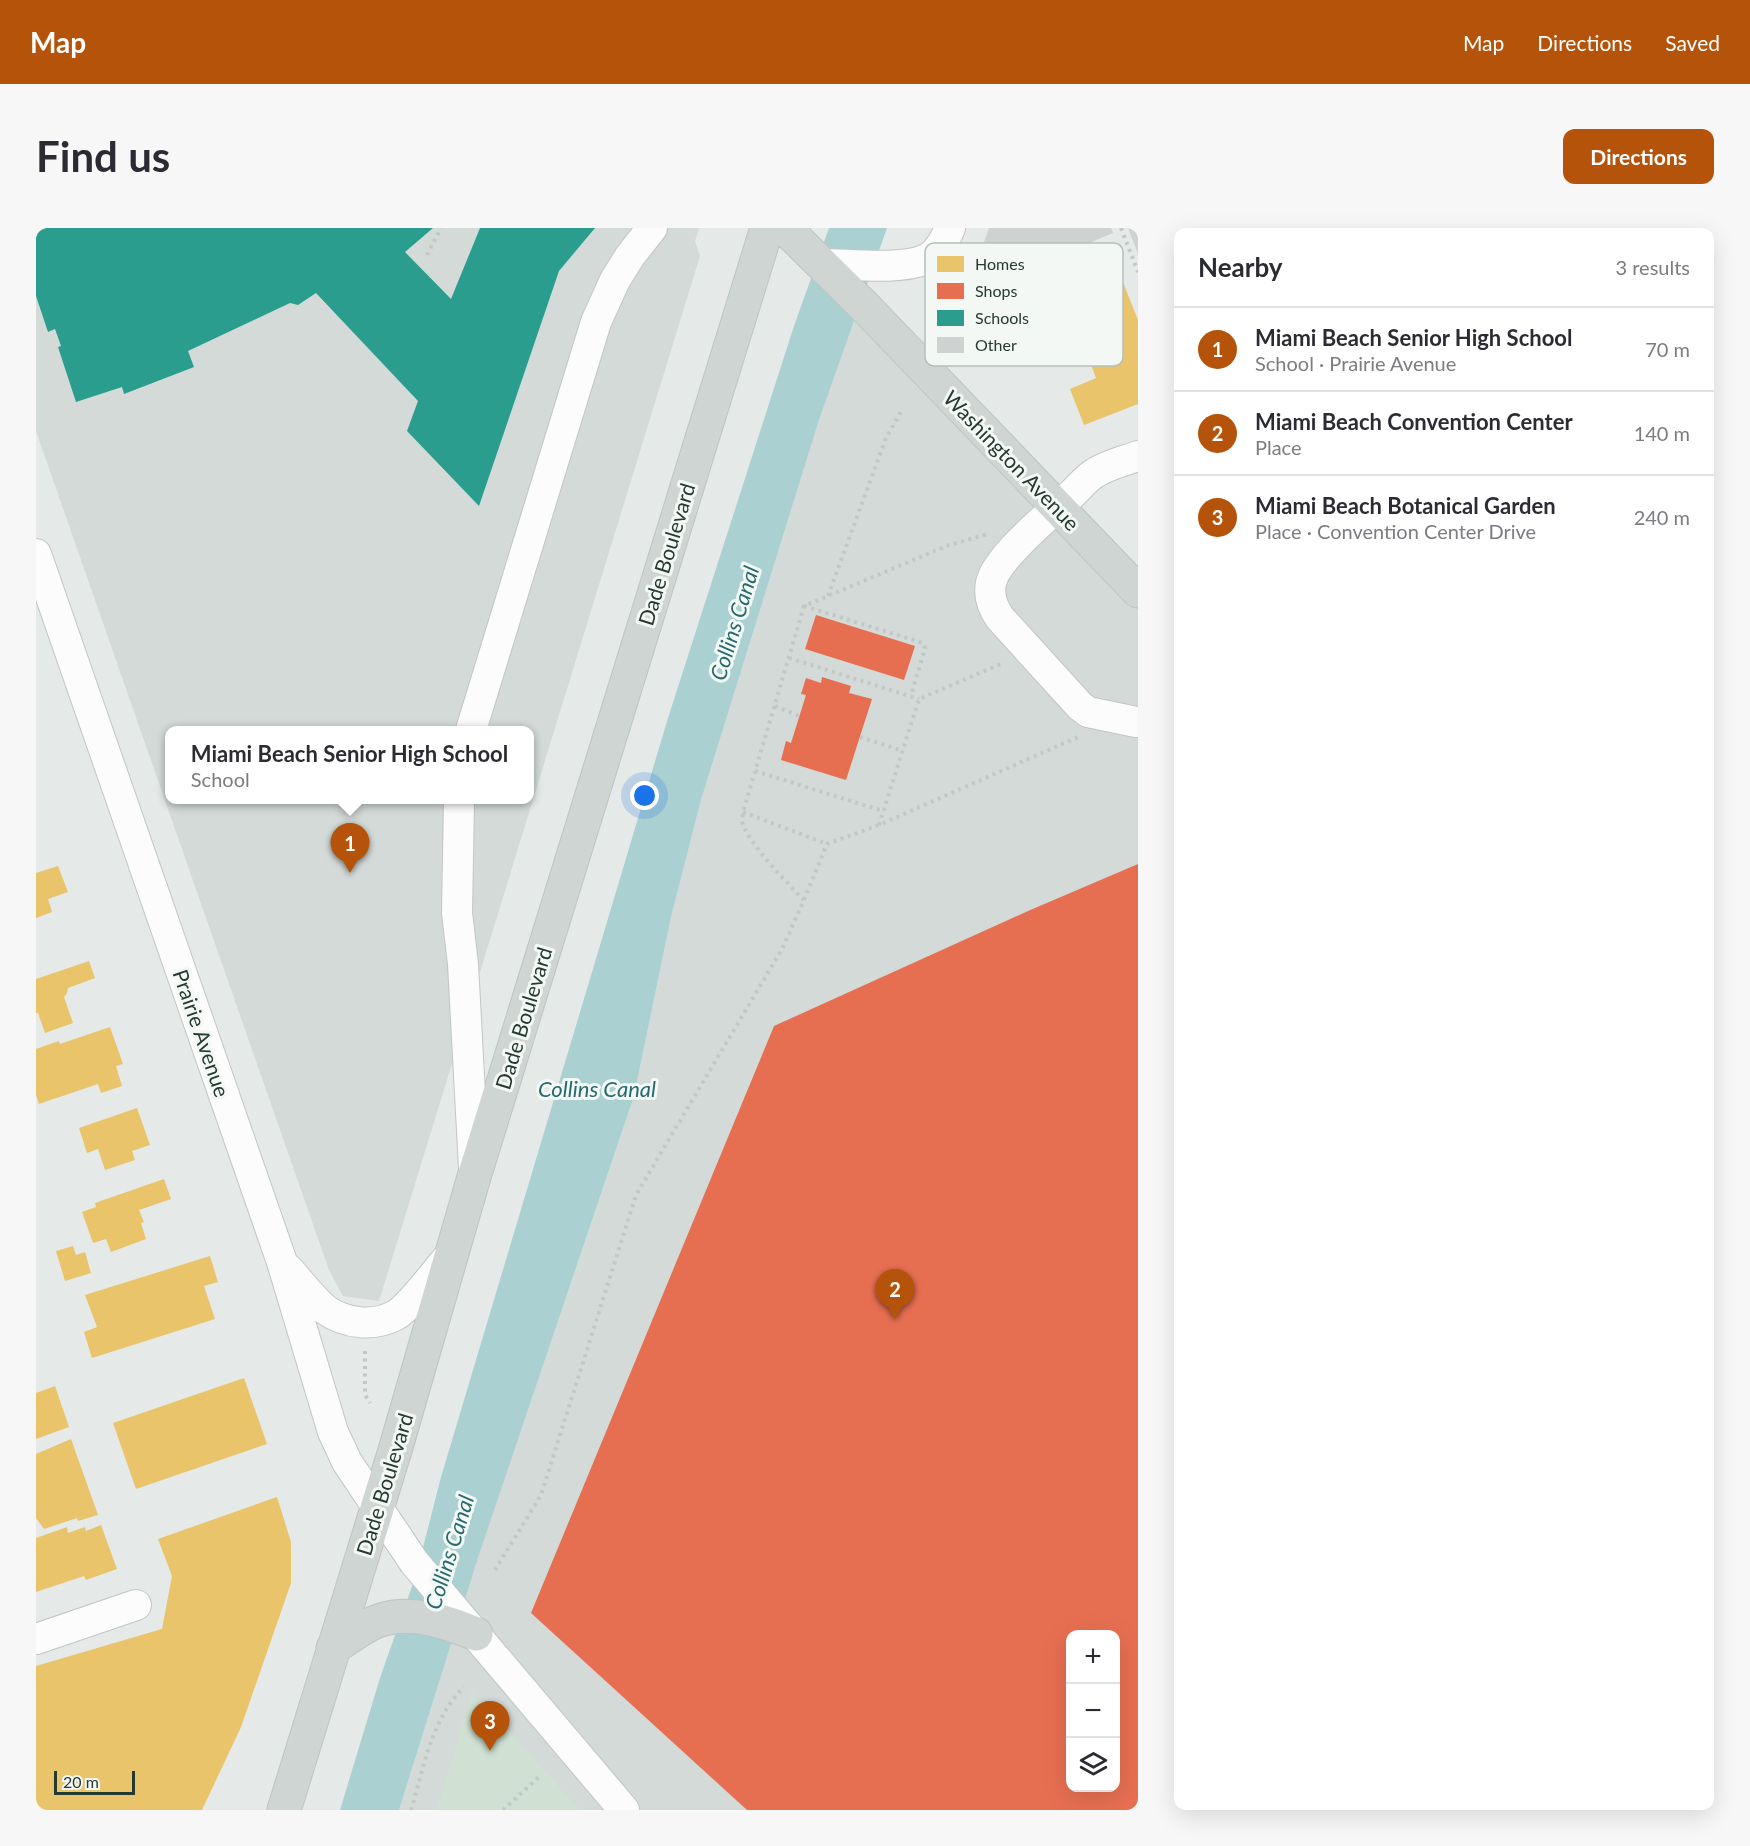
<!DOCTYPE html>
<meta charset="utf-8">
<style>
body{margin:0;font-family:Lato,sans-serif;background:#f7f7f7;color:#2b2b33}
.controls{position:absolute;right:18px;bottom:18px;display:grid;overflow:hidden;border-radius:12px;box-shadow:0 6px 24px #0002}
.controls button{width:54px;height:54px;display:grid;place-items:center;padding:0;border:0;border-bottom:2px solid #e1e1e2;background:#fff;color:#2b2b33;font:30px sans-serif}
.scale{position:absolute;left:18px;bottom:15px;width:81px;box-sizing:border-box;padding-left:6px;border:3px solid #253a32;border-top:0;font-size:16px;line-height:21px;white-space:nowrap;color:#253a32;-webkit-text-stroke:4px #f3f8f5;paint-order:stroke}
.you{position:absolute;left:609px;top:568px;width:21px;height:21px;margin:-15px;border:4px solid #fff;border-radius:50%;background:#1a73e8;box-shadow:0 0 0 9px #1a73e833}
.badge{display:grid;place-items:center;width:39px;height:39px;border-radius:50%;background:#b45309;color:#fff;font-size:20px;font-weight:700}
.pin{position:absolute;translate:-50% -50px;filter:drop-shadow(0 2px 3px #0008)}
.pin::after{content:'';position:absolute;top:32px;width:21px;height:18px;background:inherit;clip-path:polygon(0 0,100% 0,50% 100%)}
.popup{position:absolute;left:129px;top:498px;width:369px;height:78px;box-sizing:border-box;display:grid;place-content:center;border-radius:12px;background:#fff;filter:drop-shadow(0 2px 4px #0005);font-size:20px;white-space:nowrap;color:#7c7c81}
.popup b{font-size:22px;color:#2b2b33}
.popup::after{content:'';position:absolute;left:50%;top:100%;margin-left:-12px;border:12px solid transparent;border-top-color:#fff}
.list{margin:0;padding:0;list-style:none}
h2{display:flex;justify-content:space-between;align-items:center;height:78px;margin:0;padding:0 24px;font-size:26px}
h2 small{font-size:20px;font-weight:400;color:#7c7c81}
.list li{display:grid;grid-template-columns:39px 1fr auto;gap:18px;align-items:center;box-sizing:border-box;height:84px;padding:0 24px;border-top:2px solid #e1e1e2}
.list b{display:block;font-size:22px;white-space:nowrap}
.list p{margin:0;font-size:20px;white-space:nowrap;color:#7c7c81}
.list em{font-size:20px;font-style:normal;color:#7c7c81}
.icon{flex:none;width:33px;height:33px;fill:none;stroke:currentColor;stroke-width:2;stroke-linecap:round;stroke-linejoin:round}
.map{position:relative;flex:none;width:1102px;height:1582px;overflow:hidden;border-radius:12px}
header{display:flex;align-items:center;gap:36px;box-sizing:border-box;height:84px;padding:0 30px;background:#b45309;color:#fff}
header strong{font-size:28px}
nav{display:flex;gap:33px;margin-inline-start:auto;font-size:21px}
.intro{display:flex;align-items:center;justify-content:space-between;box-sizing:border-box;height:144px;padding:0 36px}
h1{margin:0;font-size:42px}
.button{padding:15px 27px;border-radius:12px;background:#b45309;color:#fff;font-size:21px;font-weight:700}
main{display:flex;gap:36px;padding:0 36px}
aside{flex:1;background:#fff;border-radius:12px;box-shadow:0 6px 24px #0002}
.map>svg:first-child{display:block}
.built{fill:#d3dad7;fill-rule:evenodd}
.green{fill:#d0e1d3}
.water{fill:#abd0d2}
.homes{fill:#e9c46a}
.shops{fill:#e76f51;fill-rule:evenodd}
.schools{fill:#2a9d8f}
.building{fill:#ced2d0}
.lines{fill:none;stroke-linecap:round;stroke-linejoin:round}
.minor-casing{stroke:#c2c6c4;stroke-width:32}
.major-casing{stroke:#bdc4c2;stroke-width:35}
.path{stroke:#c2c9c5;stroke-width:4;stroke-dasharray:3 4.5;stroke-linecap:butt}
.minor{stroke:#fbfcfb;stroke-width:30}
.major{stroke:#cfd5d3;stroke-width:33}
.labels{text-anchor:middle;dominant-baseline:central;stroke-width:6;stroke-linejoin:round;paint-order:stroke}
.street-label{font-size:21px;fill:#253a32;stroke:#f3f8f5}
.water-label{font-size:22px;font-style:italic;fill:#266a6f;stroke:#f3f8f5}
.key{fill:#f3f8f5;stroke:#b5bfba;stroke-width:1.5}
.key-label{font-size:16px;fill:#253a32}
</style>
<header>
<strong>Map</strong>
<nav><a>Map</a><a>Directions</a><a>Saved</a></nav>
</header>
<div class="intro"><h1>Find us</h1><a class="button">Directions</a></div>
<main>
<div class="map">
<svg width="1102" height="1582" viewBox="0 0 1102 1582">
<rect width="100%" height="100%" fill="#e5e9e7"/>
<path class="built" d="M 0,0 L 663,0 L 659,13 L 664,28 L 343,1073 L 307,1068 L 293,1042 L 0,203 ZM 134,502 L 494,502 L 494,572 L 134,572 Z
M 828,65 L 1102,351 L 1102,1582 L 363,1582 L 442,1330 L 598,868 L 635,689 L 665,572 L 783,192 ZM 1034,1406 L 1080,1406 L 1080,1560 L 1034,1560 Z"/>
<path class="green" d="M 436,1464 L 544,1582 L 401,1582 Z"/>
<path class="water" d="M 793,0 L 851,0 L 783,192 L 665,572 L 635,689 L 598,868 L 442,1330 L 363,1582 L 304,1582 L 344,1450 L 380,1347 L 405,1249 L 632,490 L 758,98 Z"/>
<path class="homes" d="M 1076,27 L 1102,92 L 1102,176 L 1048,197 L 1034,161 L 1060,150 L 1042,103 L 980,127 L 939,81 Z
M 22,638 L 32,664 L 12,671 L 16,684 L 0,690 L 0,645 Z
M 53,733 L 59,750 L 32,760 L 31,765 L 28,769 L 37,795 L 9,805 L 2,785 L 0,785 L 0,751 Z
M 74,799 L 87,836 L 80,838 L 86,858 L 65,865 L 62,856 L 3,876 L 0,867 L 0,821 L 23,813 L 24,816 Z
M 101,880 L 114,917 L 96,923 L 99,932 L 69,942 L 62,921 L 51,925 L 43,900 Z
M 128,951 L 135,971 L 103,982 L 108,994 L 105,995 L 110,1011 L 75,1024 L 70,1011 L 57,1015 L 46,984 L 60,979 L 59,975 Z
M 37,1018 L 40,1027 L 49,1024 L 55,1045 L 29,1053 L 20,1023 Z
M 174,1028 L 182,1054 L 168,1058 L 179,1091 L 56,1130 L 48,1104 L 61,1099 L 49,1067 Z
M 208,1150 L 231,1216 L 100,1261 L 77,1195 Z
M 19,1158 L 33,1199 L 0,1211 L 0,1165 Z
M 35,1211 L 62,1287 L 42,1293 L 41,1290 L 8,1301 L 0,1290 L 0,1226 Z
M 241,1269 L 255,1314 L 255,1355 L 205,1499 L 166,1582 L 0,1582 L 0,1438 L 126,1401 L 136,1348 L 122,1311 Z
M 65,1297 L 81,1341 L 50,1352 L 48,1348 L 0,1364 L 0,1310 L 31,1299 L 32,1305 L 49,1299 L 50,1303 Z"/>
<path class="shops" d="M 780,387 L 879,418 L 868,452 L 769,421 Z
M 786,449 L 815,458 L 813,465 L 836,471 L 810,552 L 745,532 L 750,513 L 755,515 L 770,467 L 765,466 L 770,450 L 785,455 Z
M 1102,636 L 1102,1582 L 711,1582 L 495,1385 L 738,798 L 992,683 ZM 1034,1406 L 1080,1406 L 1080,1560 L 1034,1560 Z"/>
<path class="schools" d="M 0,0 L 397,0 L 369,24 L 415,71 L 444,0 L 559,0 L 523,43 L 443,278 L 371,203 L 382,173 L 280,65 L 262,77 L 254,75 L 152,123 L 158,139 L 88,166 L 86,159 L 40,174 L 22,119 L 25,118 L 19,101 L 12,104 L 0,68 Z"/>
<path class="building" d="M 953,0 L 1075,0 L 1077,5 L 944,61 L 934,54 Z
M 1092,0 L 1102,0 L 1102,26 Z"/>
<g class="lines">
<defs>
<path id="minor" d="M 786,36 C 813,36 864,42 888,32 C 901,27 909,12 914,0
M 0,326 L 246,1034 L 297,1204 L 311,1234 L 378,1334 L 588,1582
M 1100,494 L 1052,484 L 1044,478 L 964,390 C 957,380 952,369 955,355 C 960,330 1015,285 1035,267 C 1043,260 1050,250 1059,245 C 1071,237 1088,233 1102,228
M 435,502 L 560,94 L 579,52 L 594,28 L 616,0
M 423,572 L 421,685 L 427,736 L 438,940
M 252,1041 C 264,1054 276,1071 290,1082 C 310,1096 338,1099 360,1087 C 375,1078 403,1039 416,1025
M 0,1411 L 100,1377"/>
<path id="major" d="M 749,0 L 832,82 L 1102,363
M 297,1420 C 312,1411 328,1397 345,1392 C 377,1382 411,1394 440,1406
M 248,1582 L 360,1219 L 438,949 L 731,0"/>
</defs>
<use href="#minor" class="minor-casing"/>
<use href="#major" class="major-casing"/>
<path class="path" d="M 1085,0 L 1102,44
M 391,27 L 405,0
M 792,368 L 850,210 L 866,182
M 768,378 L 887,415 L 889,420 L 875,468
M 753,430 L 883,471
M 739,478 L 763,488
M 824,509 L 867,523
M 719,543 L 847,583
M 707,584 L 791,616
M 843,597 L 883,471 L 967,435
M 768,672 C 755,660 708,610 706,593 C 706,590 707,587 707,584 L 768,378 L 913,317 L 952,306
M 329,1123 L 329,1167 L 334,1175
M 459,1342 L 505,1267 L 600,967 L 746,721 L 768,672 L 791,616 L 843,597 L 1042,509
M 375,1582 C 388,1539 395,1492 428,1459
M 467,1582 L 504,1548"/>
<use href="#minor" class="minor"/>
<use href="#major" class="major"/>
</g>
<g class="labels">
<g class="street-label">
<text transform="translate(976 232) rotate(46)">Washington Avenue</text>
<text transform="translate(630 326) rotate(-73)">Dade Boulevard</text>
<text transform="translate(487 790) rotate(-73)">Dade Boulevard</text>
<text transform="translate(166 805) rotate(71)">Prairie Avenue</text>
<text transform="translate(348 1256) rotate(-73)">Dade Boulevard</text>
</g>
<g class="water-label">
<text transform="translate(698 395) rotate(-73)">Collins Canal</text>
<text x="561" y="860">Collins Canal</text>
<text transform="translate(413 1324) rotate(-73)">Collins Canal</text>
</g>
</g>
<rect x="889" y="15" width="198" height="123" rx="9" class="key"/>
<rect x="901" y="28" width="27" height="16" fill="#e9c46a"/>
<rect x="901" y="55" width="27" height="16" fill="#e76f51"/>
<rect x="901" y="82" width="27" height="16" fill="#2a9d8f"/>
<rect x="901" y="109" width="27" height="16" fill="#ced2d0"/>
<g class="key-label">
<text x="939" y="42">Homes</text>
<text x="939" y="69">Shops</text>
<text x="939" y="96">Schools</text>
<text x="939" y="123">Other</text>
</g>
</svg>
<div class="controls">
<button>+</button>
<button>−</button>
<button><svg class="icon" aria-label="layers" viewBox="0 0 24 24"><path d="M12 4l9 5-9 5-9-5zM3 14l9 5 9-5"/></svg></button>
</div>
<div class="scale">20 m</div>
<div class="you"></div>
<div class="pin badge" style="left:314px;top:645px">1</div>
<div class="popup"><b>Miami Beach Senior High School</b>School</div>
<div class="pin badge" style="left:859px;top:1091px">2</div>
<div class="pin badge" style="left:454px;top:1523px">3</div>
</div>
<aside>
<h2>Nearby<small>3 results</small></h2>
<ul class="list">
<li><span class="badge">1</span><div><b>Miami Beach Senior High School</b><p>School · Prairie Avenue</p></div><em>70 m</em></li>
<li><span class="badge">2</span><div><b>Miami Beach Convention Center</b><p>Place</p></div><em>140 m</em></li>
<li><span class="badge">3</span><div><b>Miami Beach Botanical Garden</b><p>Place · Convention Center Drive</p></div><em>240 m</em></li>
</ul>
</aside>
</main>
